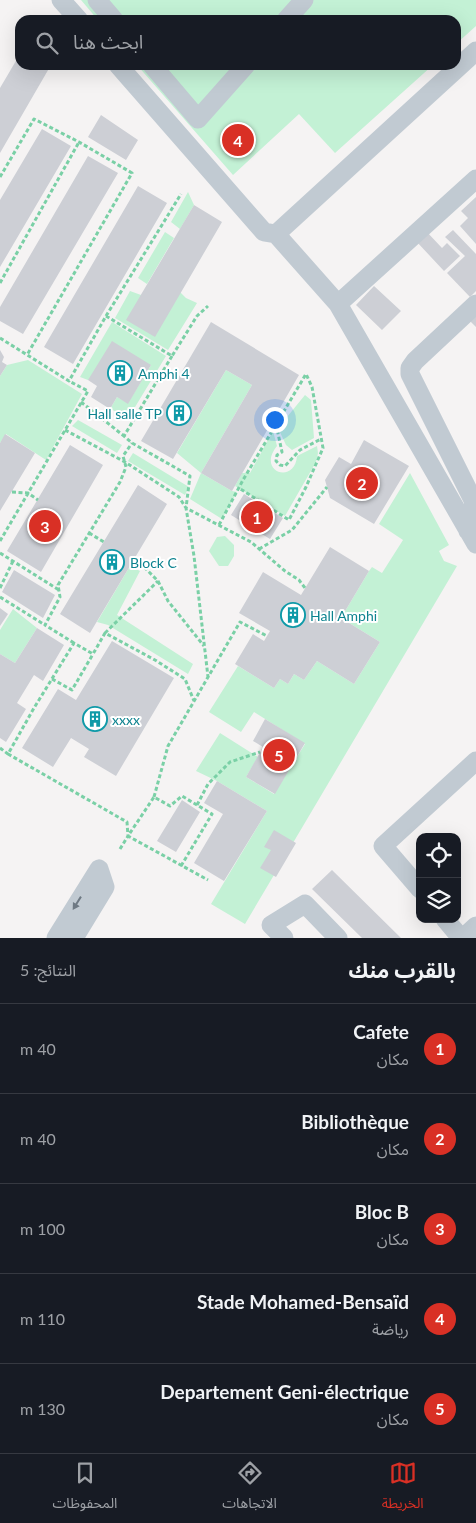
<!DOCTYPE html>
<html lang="ar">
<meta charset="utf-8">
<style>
body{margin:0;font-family:Lato,"Noto Sans Arabic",sans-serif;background:#242831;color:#f1f3f6;direction:rtl}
.controls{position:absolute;right:15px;bottom:15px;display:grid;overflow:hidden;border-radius:10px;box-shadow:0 5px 20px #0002}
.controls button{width:45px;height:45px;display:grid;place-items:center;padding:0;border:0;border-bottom:1px solid #363941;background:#171b24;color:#f1f3f6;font:25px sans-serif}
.you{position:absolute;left:274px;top:419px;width:18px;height:18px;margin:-12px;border:4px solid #fff;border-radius:50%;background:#1a73e8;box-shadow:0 0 0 8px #1a73e833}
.badge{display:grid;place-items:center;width:32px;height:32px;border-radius:50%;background:#d93025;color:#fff;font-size:16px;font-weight:700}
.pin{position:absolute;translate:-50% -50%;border:2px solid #fff;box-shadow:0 1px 5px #0006}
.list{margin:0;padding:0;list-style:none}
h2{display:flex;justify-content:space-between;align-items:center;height:65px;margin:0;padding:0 20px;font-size:21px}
h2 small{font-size:16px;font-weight:400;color:#9ea1a6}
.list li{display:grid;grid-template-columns:32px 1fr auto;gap:15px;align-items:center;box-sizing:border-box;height:90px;padding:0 20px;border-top:1px solid #363941}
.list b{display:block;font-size:19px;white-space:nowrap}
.list p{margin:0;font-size:16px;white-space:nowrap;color:#9ea1a6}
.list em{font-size:16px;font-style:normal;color:#9ea1a6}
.icon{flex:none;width:28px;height:28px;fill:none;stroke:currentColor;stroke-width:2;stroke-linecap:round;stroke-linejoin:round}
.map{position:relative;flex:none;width:476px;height:938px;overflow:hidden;direction:ltr}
.search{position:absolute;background:#171b24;box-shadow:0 5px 20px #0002;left:15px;right:15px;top:15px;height:55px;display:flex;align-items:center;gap:12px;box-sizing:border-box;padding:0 18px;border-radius:15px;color:#9ea1a6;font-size:19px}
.sheet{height:515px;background:#171b24}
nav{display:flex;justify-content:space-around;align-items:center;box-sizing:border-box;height:70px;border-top:1px solid #363941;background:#171b24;font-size:14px;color:#9ea1a6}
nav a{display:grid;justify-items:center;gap:2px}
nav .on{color:#d93025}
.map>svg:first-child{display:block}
.green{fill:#c3f1d5}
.building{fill:#cdcfd5}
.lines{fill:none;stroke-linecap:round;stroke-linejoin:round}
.path{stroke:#7ad0a6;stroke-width:3;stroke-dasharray:4 2.5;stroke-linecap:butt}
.minor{stroke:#c1cad2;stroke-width:19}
.oneway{fill:#6e7983}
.labels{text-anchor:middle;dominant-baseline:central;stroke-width:4;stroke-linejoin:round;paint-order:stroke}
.culture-label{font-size:14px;fill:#0d838f;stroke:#fff;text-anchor:start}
</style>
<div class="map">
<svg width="476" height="938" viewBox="0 0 476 938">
<rect width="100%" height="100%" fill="#f5f3f3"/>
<path class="green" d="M 81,0 L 476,0 L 476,26 L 456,44 L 456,20 L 98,20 Z
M 137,65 L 433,65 L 335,153 L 299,114 L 233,175 Z
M 188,192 L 194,205 L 180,229 L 171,222 Z
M 165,232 L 174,238 L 147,284 L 138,278 Z
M 130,291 L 141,295 L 180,292 L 186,298 L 197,303 L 168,350 L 115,318 Z
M 112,322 L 166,356 L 129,417 L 110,409 L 117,397 L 128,403 L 151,365 L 88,380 L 80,377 Z
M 28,360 L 82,394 L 46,460 L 6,434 L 0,443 L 0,376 L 7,365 Z
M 226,370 L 252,385 L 201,473 L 232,491 L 237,492 L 222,519 L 190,499 L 201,473 L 177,453 Z
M 305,395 L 311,400 L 314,438 L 292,450 L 286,445 L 278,428 Z
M 78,420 L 122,445 L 117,453 L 72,426 Z
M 273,431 L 277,446 C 256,472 295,485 297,456 L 317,446 L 318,453 L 316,462 L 285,516 L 235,486 L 242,473 L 250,473 Z
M 133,453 L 189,487 L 185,495 L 128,461 Z
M 410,473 L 449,545 L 439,551 L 444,561 L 457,566 L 245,924 L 211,904 L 267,811 L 217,781 L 196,771 L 220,733 L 258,757 L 246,777 L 274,794 L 305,744 L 254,712 L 241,732 L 209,712 L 238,666 L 274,688 L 280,679 L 288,684 L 294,674 L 304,680 L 317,661 L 354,684 L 380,642 L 341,618 L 369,571 L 372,567 L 382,573 L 403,540 L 379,524 Z
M 225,536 L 234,545 L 234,556 L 228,566 L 219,566 L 209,551 L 217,537 Z
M 130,566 L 140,571 L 117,615 L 193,664 L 188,674 L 108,625 L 97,622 Z
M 13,609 L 37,628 L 15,663 L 0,654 L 0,630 Z"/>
<path class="building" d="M 20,54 L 20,65 L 51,65 L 0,153 L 0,88 Z
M 101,115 L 138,140 L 126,160 L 88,137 Z
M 42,129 L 71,146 L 0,267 L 0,200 Z
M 88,156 L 118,173 L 23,334 L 0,321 L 0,307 Z
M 138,186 L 167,203 L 73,364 L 44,347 Z
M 476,197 L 476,244 L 460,226 L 468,218 L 461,211 Z
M 194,205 L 222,222 L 155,337 L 126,320 Z
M 453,230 L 476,254 L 476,291 L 470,297 L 447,273 L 465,256 L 445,237 Z
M 426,231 L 442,248 L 447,243 L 460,256 L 444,271 L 416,241 Z
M 374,286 L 401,311 L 382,330 L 356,305 Z
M 476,306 L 476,327 L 465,316 Z
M 211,322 L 299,375 L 232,491 L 201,473 L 252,385 L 226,370 L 173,459 L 141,441 Z
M 112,341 L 151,365 L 128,404 L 117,397 L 110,409 L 91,397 L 97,386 L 88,380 Z
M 0,350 L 4,357 L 2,362 L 7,365 L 0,376 Z
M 5,434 L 35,453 L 0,511 L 0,443 Z
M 364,440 L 409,466 L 374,524 L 330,498 L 325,480 L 339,457 L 351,464 Z
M 70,445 L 103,465 L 41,572 L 7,551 Z
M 138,485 L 167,504 L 90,633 L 60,614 Z
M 244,494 L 283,518 L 270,539 L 231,515 Z
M 330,547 L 369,571 L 341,618 L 380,642 L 354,684 L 317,661 L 304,680 L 294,674 L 288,684 L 280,679 L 274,688 L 235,664 L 253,634 L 264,641 L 270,631 L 239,613 L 263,572 L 301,595 Z
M 14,570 L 55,595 L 43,618 L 2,592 Z
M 0,608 L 8,614 L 0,626 Z
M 37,628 L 64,645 L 43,681 L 34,675 L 17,703 L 26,709 L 6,742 L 0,738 L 0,654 L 15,663 Z
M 112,641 L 174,678 L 116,776 L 84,757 L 89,749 L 71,738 L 53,767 L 22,748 L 58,689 L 76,700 Z
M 265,719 L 305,743 L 275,794 L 246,777 L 263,747 L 253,741 Z
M 217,781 L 267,811 L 224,881 L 194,863 L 223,814 L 204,803 Z
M 182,800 L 200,812 L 176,852 L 157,841 Z
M 274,830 L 296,843 L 276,877 L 260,868 L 271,850 L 264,847 Z
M 332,870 L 401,938 L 362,938 L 312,889 Z"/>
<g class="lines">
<path class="path" d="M 0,177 L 34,119 L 79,142 L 132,173 L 27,355
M 0,283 L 79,142
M 106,316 L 181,194
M 0,338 L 69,381 L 106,316 L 172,356 L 197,316 L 208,306
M 172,356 L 124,436 L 132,443 L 190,476 L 186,508 L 194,556 L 208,677
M 81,402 L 124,436
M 276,424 L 282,452 L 277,455 L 276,461 L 280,465 L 285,466 L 300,450 L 321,439
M 65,430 L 125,462 L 179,497 L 186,508 L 251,542 L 285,571 L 299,580 L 305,588
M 12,492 L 28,493 L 38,500
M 219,525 L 243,480 L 306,374 L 312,387 L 323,448 L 306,487 L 289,520 L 239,488
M 89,533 L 104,542
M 0,541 L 88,391 L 69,381
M 259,549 L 292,530 L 327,487
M 0,553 L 59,590
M 135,558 L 158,581 L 168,601 L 204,646
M 0,588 L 13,561
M 0,597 L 45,625
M 105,633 L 158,581
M 74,643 L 45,625 L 60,597 L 58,585 L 120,482 L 126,467 L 123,456 L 132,443
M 52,679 L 72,690 L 93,654
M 0,748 L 8,754
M 154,797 L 168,746 L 240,622 L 267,636
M 197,805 L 208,784 L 230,762 L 260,752
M 120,849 L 128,836 L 127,822 L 8,754 L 34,708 L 74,643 L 93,654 L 105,633 L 155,660 L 185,679 L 194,701
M 181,866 L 212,814 L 182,796 L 170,806 L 154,797 L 128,836 L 208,880"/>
<path class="minor" d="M 61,0 L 79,20
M 97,0 L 114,20
M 286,20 L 304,0
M 118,65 L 264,232 L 276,234 L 338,304 L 476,544
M 152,65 L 198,119 L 246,65
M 276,234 L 476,51
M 338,304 L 476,179
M 468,531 L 474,502 L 410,374 L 410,368 L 415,361 L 476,304
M 420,889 L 383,846 L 476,761
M 445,919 L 461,938
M 56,938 L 99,869
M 74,938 L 105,887 L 99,869
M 284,938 L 271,925 L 305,904 L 338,938
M 463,938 L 476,926"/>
</g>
<defs><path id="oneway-solid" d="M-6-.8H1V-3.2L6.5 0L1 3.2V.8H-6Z" transform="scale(1.25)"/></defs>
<use class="oneway" href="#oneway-solid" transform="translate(77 903) rotate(122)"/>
<defs>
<symbol id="building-ring" viewBox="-11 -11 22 22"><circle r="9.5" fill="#fff" stroke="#0f9aa8" stroke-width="1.5"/><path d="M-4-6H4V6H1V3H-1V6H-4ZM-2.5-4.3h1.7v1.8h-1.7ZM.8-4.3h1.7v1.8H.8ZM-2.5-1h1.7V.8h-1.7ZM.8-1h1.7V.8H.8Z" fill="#0f9aa8"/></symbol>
</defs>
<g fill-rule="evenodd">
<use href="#building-ring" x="106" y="359" width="28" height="28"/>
<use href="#building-ring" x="165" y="399" width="28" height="28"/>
<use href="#building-ring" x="98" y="548" width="28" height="28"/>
<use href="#building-ring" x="279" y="601" width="28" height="28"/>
<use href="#building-ring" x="81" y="705" width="28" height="28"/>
</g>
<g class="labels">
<g class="culture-label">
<text x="138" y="373">Amphi 4</text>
<text x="162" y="413" text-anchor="end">Hall salle TP</text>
<text x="130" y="562">Block C</text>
<text x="310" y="615">Hall Amphi</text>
<text x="112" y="719">xxxx</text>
</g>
</g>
</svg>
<div class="controls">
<button><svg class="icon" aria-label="locate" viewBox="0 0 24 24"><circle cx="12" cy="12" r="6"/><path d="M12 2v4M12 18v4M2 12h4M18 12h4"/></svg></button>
<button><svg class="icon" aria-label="layers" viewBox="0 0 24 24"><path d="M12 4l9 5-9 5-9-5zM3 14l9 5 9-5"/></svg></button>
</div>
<div class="you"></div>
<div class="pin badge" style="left:257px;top:517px">1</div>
<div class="pin badge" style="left:362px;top:483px">2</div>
<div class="pin badge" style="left:45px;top:526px">3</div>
<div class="pin badge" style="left:238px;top:140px">4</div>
<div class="pin badge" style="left:279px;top:755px">5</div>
<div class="search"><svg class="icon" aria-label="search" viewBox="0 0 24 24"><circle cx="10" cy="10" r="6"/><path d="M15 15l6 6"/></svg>ابحث هنا</div>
</div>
<section class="sheet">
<h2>بالقرب منك<small>النتائج: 5</small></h2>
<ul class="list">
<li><span class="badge">1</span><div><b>Cafete</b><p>مكان</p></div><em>40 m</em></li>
<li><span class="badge">2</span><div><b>Bibliothèque</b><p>مكان</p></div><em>40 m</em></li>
<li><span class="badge">3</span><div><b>Bloc B</b><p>مكان</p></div><em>100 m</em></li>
<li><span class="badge">4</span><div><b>Stade Mohamed-Bensaïd</b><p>رياضة</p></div><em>110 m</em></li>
<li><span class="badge">5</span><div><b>Departement Geni-électrique</b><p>مكان</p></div><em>130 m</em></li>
</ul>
</section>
<nav>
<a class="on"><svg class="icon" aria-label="map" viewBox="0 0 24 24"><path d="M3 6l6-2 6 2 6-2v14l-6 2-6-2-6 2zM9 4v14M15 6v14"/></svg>الخريطة</a>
<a><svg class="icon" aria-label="directions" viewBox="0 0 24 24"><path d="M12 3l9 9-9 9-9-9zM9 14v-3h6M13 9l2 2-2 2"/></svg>الاتجاهات</a>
<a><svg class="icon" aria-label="saved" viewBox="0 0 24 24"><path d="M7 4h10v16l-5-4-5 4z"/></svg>المحفوظات</a>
</nav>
